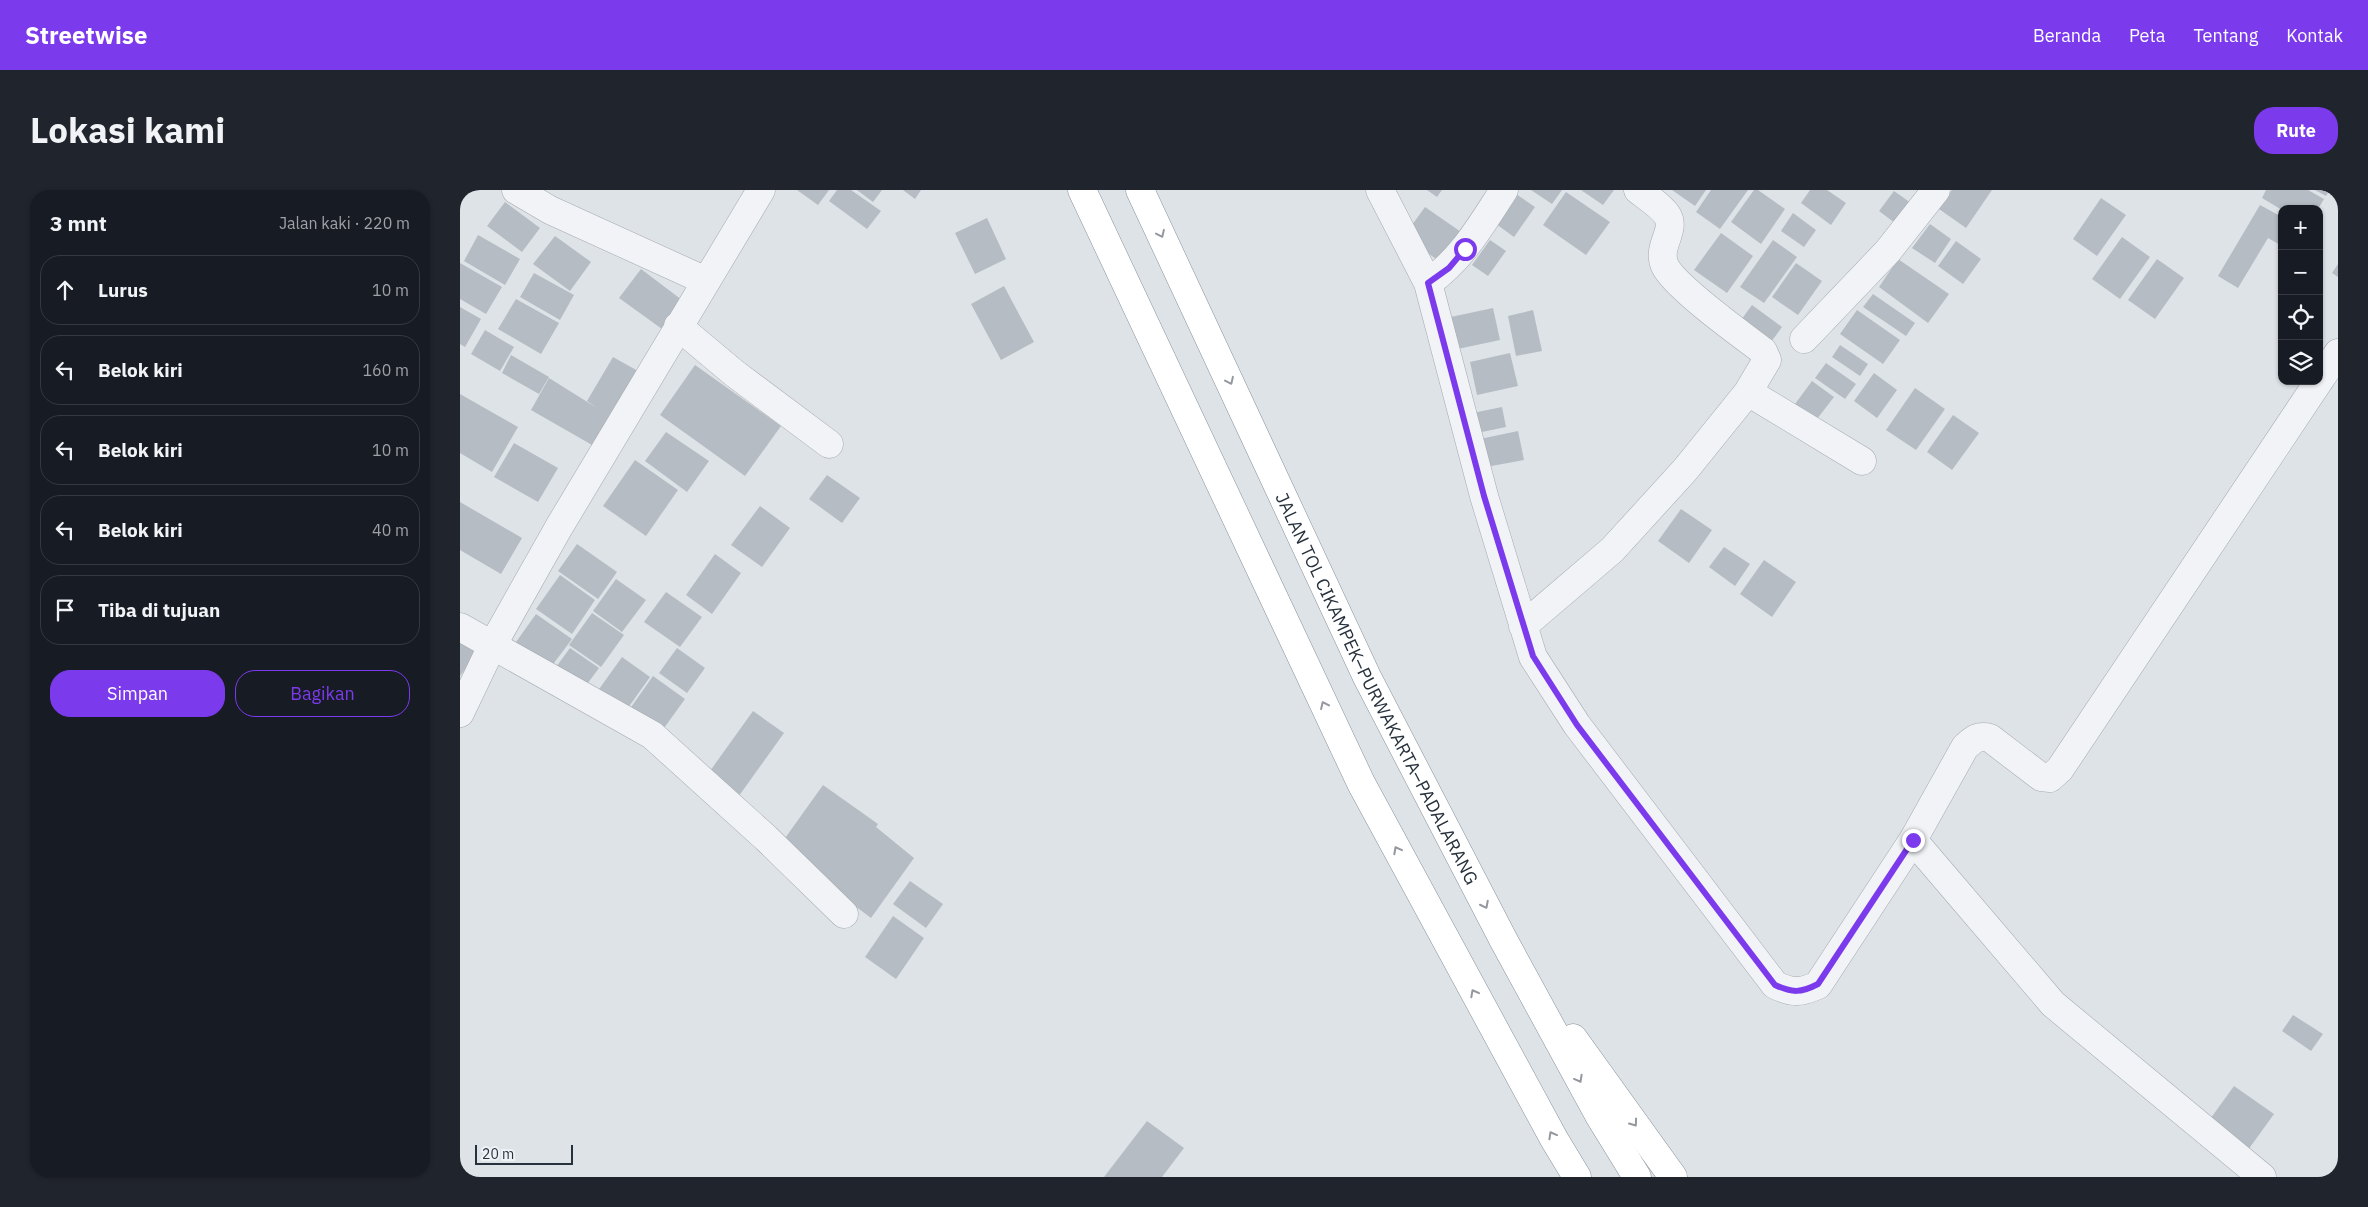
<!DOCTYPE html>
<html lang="id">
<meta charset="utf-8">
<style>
body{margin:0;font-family:"IBM Plex Sans",sans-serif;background:#20242c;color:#f1f3f6}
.controls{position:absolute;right:15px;top:15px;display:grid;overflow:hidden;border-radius:10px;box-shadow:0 1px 4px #0004}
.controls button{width:45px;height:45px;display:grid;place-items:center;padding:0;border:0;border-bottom:1px solid #363941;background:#171b24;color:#f1f3f6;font:25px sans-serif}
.scale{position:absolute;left:15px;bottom:12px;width:98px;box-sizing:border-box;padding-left:5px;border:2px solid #28323d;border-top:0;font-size:14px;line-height:18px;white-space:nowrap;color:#28323d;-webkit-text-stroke:4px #eef1f5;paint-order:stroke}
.stop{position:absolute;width:15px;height:15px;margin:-11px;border:4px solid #7c3aed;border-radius:50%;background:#fff}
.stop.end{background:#7c3aed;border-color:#fff;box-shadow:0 1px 5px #0008}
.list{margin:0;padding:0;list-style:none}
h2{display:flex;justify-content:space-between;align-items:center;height:65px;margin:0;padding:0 20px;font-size:21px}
h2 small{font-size:16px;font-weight:400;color:#9ea1a6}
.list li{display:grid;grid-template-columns:32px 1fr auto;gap:15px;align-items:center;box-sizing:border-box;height:70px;margin:0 10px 10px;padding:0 10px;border:1px solid #363941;border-radius:20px}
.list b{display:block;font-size:19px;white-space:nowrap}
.list em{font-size:16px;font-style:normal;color:#9ea1a6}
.actions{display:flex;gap:10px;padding:15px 20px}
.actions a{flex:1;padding:11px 0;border:1px solid #7c3aed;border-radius:20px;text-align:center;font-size:18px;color:#7c3aed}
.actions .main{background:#7c3aed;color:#fff}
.icon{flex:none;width:28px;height:28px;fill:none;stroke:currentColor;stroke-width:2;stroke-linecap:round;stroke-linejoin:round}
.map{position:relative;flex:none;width:1878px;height:987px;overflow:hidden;border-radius:20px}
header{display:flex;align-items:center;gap:30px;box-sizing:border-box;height:70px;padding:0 25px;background:#7c3aed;color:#fff}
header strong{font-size:24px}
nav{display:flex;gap:28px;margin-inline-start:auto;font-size:18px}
.intro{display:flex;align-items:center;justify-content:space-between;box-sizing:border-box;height:120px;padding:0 30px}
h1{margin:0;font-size:35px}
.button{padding:12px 22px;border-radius:20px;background:#7c3aed;color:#fff;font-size:18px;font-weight:700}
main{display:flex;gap:30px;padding:0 30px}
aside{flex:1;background:#171b24;border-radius:20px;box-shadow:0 1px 4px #0004}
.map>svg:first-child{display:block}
.building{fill:#b6bcc4}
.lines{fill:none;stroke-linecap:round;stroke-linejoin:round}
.minor-casing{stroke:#a4aab1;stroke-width:29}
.highway-casing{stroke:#87929d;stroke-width:29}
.minor{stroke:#f1f3f6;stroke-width:28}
.highway{stroke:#fff;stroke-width:28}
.oneway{stroke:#94989e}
.route{stroke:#7c3aed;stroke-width:6}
.labels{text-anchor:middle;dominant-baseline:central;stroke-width:4;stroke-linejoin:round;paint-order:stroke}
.street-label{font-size:18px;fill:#28323d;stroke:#eef1f5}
</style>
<header>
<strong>Streetwise</strong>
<nav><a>Beranda</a><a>Peta</a><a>Tentang</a><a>Kontak</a></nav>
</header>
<div class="intro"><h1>Lokasi kami</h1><a class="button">Rute</a></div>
<main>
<aside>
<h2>3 mnt<small>Jalan kaki · 220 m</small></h2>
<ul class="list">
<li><svg class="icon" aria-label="ahead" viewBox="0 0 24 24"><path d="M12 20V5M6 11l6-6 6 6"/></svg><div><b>Lurus</b></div><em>10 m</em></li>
<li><svg class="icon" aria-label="left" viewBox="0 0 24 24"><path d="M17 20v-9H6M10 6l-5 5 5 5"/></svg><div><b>Belok kiri</b></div><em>160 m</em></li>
<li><svg class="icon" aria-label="left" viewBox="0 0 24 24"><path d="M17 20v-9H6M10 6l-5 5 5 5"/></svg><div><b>Belok kiri</b></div><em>10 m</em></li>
<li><svg class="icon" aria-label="left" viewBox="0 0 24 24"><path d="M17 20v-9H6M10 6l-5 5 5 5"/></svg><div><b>Belok kiri</b></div><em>40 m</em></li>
<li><svg class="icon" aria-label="arrive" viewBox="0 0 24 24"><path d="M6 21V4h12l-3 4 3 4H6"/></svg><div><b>Tiba di tujuan</b></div></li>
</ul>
<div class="actions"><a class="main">Simpan</a><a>Bagikan</a></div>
</aside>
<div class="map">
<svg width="1878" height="987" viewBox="0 0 1878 987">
<rect width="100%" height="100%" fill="#dee3e7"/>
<path class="building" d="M 337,0 L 369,0 L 358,15 Z
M 377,0 L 391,0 L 421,21 L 407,39 L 369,11 Z
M 397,0 L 422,0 L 413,12 Z
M 443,0 L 461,0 L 455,9 Z
M 967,0 L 982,0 L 977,7 Z
M 1071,0 L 1102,0 L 1092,14 Z
M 1121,0 L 1154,0 L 1143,15 Z
M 1212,0 L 1246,0 L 1235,16 Z
M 1251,0 L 1288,0 L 1260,39 L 1236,22 Z
M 1294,0 L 1298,0 L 1325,19 L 1301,54 L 1271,32 Z
M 1350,0 L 1367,0 L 1386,13 L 1371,35 L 1341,13 Z
M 1492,0 L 1532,0 L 1506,38 L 1479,19 Z
M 1806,0 L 1848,0 L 1864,9 L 1858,19 L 1822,20 L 1802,8 Z
M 1855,0 L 1870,0 L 1866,6 Z
M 1434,1 L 1458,18 L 1443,39 L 1419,21 Z
M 1053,2 L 1075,17 L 1054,47 L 1032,31 Z
M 1106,2 L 1150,32 L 1126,65 L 1083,35 Z
M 1641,8 L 1666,25 L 1637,66 L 1613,49 Z
M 45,12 L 80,38 L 62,62 L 27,36 Z
M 1800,15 L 1822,27 L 1822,56 L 1808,48 L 1778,98 L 1758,86 Z
M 965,17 L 1004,44 L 983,74 L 944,46 Z
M 1333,23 L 1356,40 L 1344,57 L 1321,41 Z
M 527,28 L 546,69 L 515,84 L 495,43 Z
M 1470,34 L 1491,49 L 1475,73 L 1452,58 Z
M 1261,43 L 1293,66 L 1267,103 L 1234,80 Z
M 18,45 L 60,69 L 45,95 L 4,71 Z
M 95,46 L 131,72 L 110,101 L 73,74 Z
M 1662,47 L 1690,67 L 1660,109 L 1632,89 Z
M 1030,50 L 1046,61 L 1028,86 L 1012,75 Z
M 1313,50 L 1337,67 L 1304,113 L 1280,97 Z
M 1496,51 L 1521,69 L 1503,94 L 1478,76 Z
M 1438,69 L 1489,104 L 1468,133 L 1419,97 Z
M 1697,69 L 1724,88 L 1695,129 L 1668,110 Z
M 0,73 L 42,97 L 26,124 L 0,109 Z
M 1336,73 L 1362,91 L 1338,125 L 1312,107 Z
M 1878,74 L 1878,87 L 1872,83 Z
M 181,79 L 222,110 L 202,139 L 159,108 Z
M 74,83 L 114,105 L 100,130 L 60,107 Z
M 544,96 L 574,152 L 541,170 L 511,114 Z
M 1413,104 L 1455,133 L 1446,146 L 1403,117 Z
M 56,109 L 99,133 L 81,164 L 38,139 Z
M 1292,115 L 1322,137 L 1306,159 L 1276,137 Z
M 0,117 L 21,129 L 5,157 L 0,154 Z
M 1033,118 L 1040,150 L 993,160 L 986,128 Z
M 1073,120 L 1082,161 L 1056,166 L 1048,126 Z
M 1397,120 L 1440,150 L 1423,174 L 1380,144 Z
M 25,140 L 54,157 L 40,181 L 11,164 Z
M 1380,155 L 1408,174 L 1400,186 L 1372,167 Z
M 1050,163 L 1058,196 L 1017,205 L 1010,172 Z
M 51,165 L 89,187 L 79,204 L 42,183 Z
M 153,167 L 178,181 L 139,259 L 71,220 L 89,188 L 137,218 L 127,211 Z
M 1366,173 L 1396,194 L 1385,209 L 1355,188 Z
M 235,175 L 321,236 L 285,286 L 200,225 Z
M 1414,183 L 1437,200 L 1417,228 L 1394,211 Z
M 1352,191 L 1374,207 L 1357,229 L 1335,214 Z
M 1455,198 L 1485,219 L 1456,260 L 1426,240 Z
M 0,204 L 58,237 L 32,282 L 0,263 Z
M 1042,217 L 1046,237 L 1017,243 L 1013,223 Z
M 1493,225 L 1519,243 L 1492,280 L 1467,262 Z
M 1058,241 L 1064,270 L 1026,277 L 1020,249 Z
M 206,242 L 249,271 L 227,302 L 185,271 Z
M 54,253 L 98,278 L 78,312 L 34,287 Z
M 175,270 L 218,300 L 186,346 L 143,316 Z
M 367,285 L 400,308 L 382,333 L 349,309 Z
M 0,312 L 62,348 L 41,384 L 0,360 Z
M 300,316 L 330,338 L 302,377 L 271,355 Z
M 1221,319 L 1252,340 L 1229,373 L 1198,351 Z
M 117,354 L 157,382 L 138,409 L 98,381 Z
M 1264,357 L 1290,374 L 1275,396 L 1249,377 Z
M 255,364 L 281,383 L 252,424 L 226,405 Z
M 1304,370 L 1336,392 L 1312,427 L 1280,404 Z
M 100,385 L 135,410 L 112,444 L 76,419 Z
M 156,389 L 186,410 L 162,442 L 133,421 Z
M 206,402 L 242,427 L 220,457 L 184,432 Z
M 132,423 L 164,445 L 141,477 L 109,455 Z
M 76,424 L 112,449 L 91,477 L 56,452 Z
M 0,443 L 21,458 L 0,486 Z
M 110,458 L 139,478 L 122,501 L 93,481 Z
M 217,458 L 245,478 L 227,503 L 199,483 Z
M 162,467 L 190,487 L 165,522 L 137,502 Z
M 193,486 L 225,509 L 199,545 L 167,523 Z
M 293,521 L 324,543 L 276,610 L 245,588 Z
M 363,595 L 418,634 L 416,637 L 454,668 L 411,728 L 318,658 Z
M 450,691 L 483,714 L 466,738 L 433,714 Z
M 433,726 L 464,748 L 436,789 L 405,767 Z
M 1833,825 L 1863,844 L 1851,861 L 1822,841 Z
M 1774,896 L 1814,924 L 1788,960 L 1748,932 Z
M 687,931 L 724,958 L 702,987 L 644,987 Z"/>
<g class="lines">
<defs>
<path id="minor" d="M 56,0 L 90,20 L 246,91
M 920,0 L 968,93 L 1024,306 L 1073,467 L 1117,535 L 1315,795 C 1332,803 1341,803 1358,795 L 1453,650 L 1505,557 C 1514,549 1518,545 1530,548 L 1581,587 L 1590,588 L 1600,579 L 1859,191
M 968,93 C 1003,68 1021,35 1044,0
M 218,136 L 274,183 L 369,254
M 1344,149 L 1428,61 L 1476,0
M 1859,191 L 1878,163
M 1288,202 L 1402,271
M 1063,436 L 1152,360 L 1225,280 L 1288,202 L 1307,170 L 1303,161 C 1282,145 1215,97 1205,76 C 1196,56 1217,41 1207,25 C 1201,16 1187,7 1178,0
M 0,437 L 192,545 L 306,648 L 384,724
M 0,523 L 32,456 L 99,337 L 301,0
M 1453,650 L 1593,814 L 1802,987"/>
<g id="highway">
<path d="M 622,0 L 901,593 L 1094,949 L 1117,987"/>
<path id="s1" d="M 680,0 L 907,487 L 1044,751 L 1140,927 L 1177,987"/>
<path d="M 1113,848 L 1213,987"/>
</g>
</defs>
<use href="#minor" class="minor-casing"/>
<use href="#highway" class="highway-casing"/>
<use href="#minor" class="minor"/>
<use href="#highway" class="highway"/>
</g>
<defs><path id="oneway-chevron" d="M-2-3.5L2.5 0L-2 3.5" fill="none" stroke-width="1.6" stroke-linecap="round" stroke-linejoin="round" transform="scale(1.25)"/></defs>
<g class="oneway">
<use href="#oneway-chevron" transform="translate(701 44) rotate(65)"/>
<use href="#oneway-chevron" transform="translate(770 191) rotate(65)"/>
<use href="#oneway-chevron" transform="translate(864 515) rotate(-115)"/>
<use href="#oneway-chevron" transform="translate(937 660) rotate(-118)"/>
<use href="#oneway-chevron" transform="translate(1025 715) rotate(63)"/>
<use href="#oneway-chevron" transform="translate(1014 803) rotate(-118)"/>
<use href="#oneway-chevron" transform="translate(1119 889) rotate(61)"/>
<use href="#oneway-chevron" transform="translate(1174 933) rotate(54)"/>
<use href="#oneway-chevron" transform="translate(1092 945) rotate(-119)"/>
</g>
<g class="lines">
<path class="route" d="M 1005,59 L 989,78 L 968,93 L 1024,306 L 1073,466 L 1117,535 L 1315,795 C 1332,803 1341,803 1358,794 L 1453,650"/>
</g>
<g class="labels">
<g class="street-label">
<text stroke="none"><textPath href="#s1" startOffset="552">JALAN TOL CIKAMPEK–PURWAKARTA–PADALARANG</textPath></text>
</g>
</g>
</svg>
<div class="controls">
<button>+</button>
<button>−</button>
<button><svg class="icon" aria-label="locate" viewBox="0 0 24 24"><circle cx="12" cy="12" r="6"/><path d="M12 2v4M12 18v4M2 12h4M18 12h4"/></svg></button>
<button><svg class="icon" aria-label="layers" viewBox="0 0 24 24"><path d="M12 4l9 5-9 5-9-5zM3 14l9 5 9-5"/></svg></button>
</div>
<div class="scale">20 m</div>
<div class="stop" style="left:1005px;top:59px"></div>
<div class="stop end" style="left:1453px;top:650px"></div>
</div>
</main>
